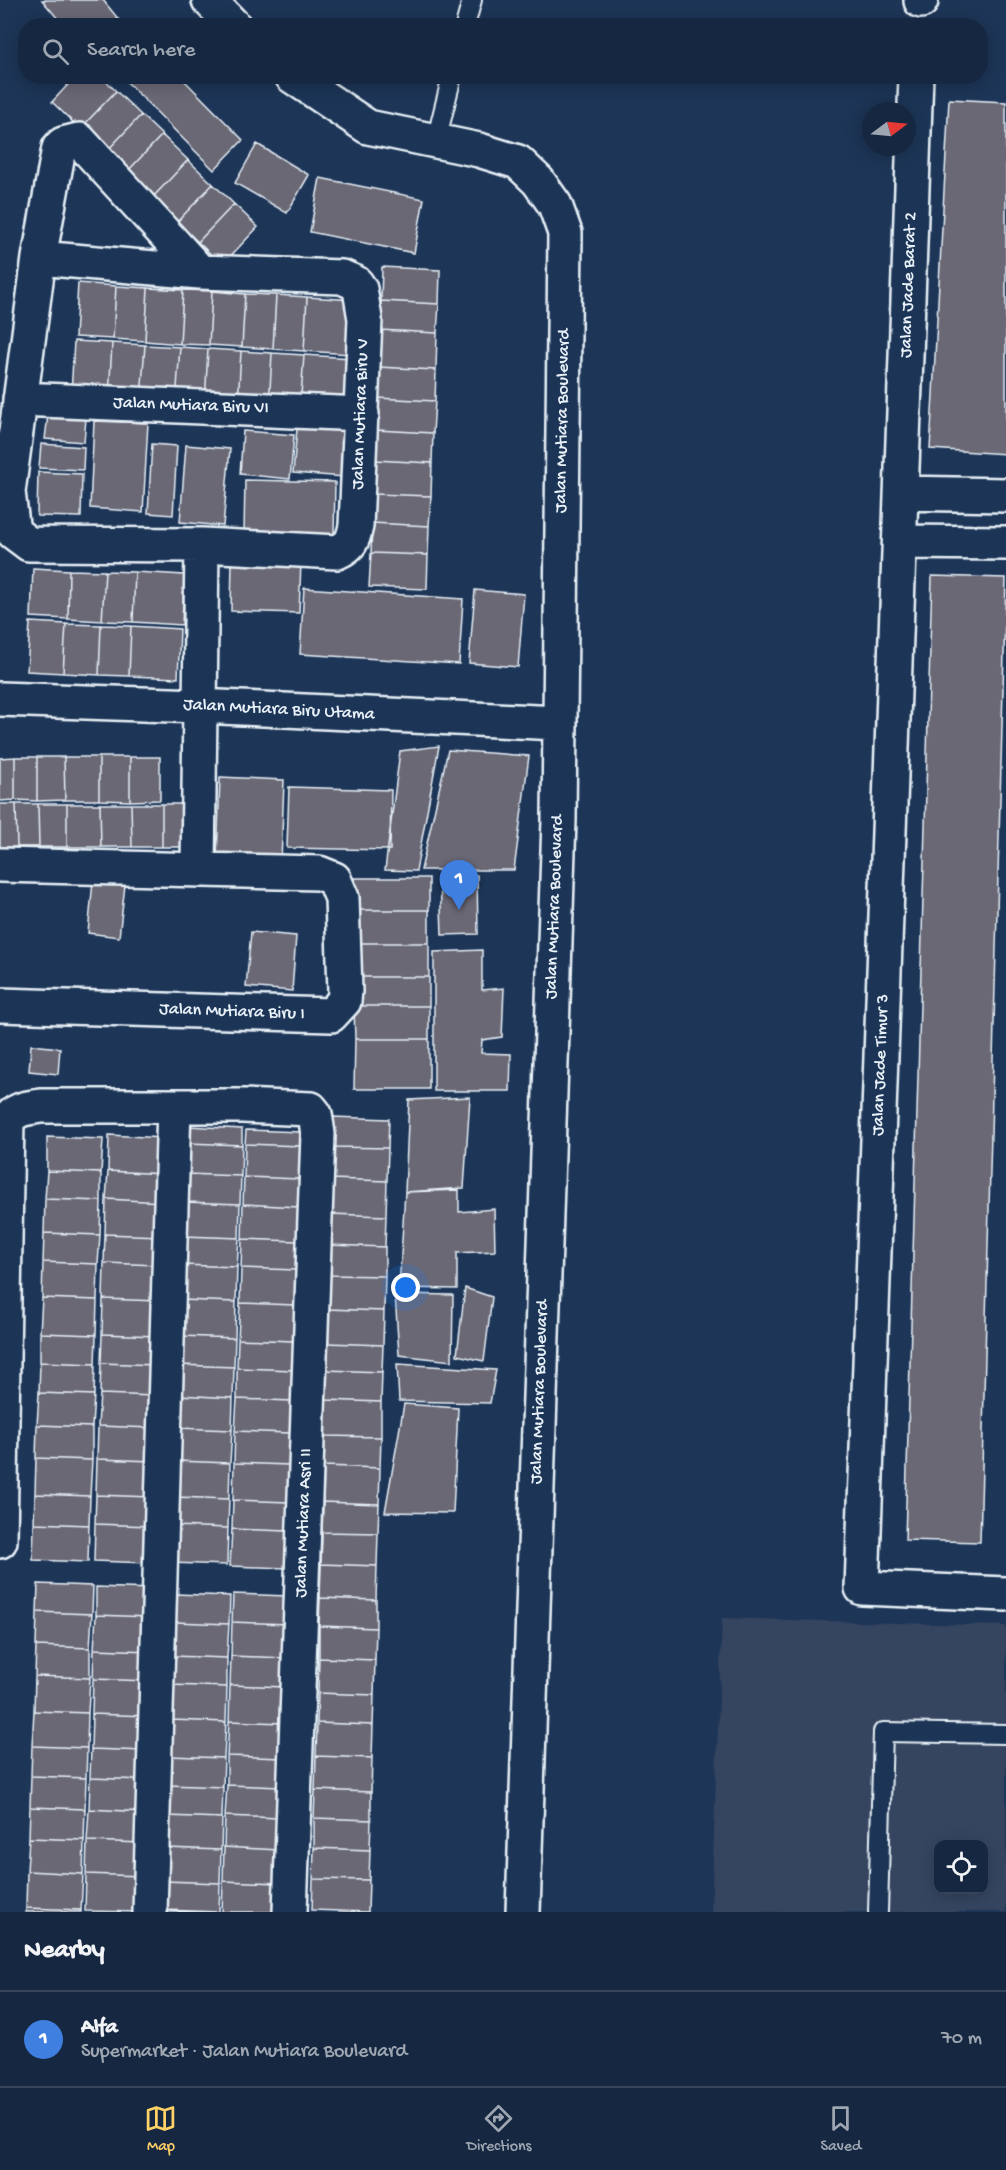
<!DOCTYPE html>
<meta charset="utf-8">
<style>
body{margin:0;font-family:"Gochi Hand",sans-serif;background:#1f3048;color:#f1f3f6}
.controls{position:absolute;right:18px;bottom:18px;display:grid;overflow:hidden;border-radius:12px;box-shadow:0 3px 15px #0003}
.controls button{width:54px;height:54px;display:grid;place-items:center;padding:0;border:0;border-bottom:2px solid #35445a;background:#162841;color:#f1f3f6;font:30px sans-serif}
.compass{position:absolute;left:862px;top:102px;width:54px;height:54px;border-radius:50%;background:#162841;box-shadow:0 3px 15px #0003;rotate:74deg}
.you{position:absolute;left:406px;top:1288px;width:21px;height:21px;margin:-15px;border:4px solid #fff;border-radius:50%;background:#1a73e8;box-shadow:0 0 0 9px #1a73e833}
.badge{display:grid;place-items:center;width:39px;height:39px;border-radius:50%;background:#ffd166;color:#fff;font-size:20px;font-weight:700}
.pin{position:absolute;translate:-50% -50px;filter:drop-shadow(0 2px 3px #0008)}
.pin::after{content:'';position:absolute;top:32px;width:21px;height:18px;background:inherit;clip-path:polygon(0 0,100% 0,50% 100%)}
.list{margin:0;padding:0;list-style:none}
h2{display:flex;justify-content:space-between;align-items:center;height:78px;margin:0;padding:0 24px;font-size:26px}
h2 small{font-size:20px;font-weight:400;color:#9ea6b1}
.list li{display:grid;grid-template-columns:39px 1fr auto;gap:18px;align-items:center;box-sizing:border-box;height:96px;padding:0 24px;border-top:2px solid #35445a}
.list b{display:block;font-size:22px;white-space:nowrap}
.list p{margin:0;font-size:20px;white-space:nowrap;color:#9ea6b1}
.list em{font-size:20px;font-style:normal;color:#9ea6b1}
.icon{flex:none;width:33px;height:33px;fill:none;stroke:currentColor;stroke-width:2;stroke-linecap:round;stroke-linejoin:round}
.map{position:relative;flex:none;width:1006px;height:1912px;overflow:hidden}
.search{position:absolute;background:#162841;box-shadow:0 3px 15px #0003;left:18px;right:18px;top:18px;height:66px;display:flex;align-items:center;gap:15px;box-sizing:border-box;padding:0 21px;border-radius:24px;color:#9ea6b1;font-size:22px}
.sheet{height:174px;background:#162841}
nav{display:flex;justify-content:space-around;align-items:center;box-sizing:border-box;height:84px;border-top:2px solid #35445a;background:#162841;font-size:16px;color:#9ea6b1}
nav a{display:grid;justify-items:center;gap:3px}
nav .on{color:#ffd166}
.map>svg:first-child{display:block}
.built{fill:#344460;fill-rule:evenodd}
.building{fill:#6a6775;stroke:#e8f1f8;stroke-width:1.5}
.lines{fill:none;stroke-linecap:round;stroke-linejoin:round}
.lane-casing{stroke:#e8f1f8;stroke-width:22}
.street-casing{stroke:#e8f1f8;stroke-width:38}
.lane{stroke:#1d3557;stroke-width:18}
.street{stroke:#1d3557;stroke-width:33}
.labels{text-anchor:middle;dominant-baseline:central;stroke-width:4.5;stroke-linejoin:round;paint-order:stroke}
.street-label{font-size:18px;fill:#e8f1f8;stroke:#1d3557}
</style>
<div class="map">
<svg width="1006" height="1912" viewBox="0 0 1006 1912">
<rect width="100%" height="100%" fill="#1d3557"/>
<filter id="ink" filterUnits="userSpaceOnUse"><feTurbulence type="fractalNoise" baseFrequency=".0167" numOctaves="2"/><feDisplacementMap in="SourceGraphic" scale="12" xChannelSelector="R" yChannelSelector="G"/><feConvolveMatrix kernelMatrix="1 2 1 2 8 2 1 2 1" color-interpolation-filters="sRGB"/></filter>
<g filter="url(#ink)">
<path class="built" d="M 722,1618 L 1006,1626 L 1006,1912 L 711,1912 ZM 938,1844 L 984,1844 L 984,1890 L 938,1890 Z"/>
<path class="building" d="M 42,0 L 103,0 L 124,26 L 64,26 Z
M 76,76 L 101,76 L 116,91 L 80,129 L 52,102 Z
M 121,76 L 180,76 L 243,140 L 214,170 Z
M 116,91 L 141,115 L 105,153 L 80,129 Z
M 949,99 L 1006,102 L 1006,454 L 930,449 Z
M 141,115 L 162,135 L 126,173 L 105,153 Z
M 162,135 L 188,160 L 152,198 L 126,173 Z
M 257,144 L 309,175 L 287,213 L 235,183 Z
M 188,160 L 213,184 L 177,222 L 152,198 Z
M 320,178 L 424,199 L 414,253 L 310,232 Z
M 213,184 L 234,204 L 198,242 L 177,222 Z
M 234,204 L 258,227 L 222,265 L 198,242 Z
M 382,267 L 440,270 L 439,304 L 381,301 Z
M 78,283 L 116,286 L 113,339 L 75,337 Z
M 116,286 L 148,288 L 145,341 L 113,339 Z
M 148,288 L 183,290 L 180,344 L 145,341 Z
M 183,290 L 212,291 L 209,345 L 180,344 Z
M 212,291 L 245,294 L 242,347 L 209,345 Z
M 245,294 L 276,295 L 273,349 L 242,347 Z
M 276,295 L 307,297 L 304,351 L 273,349 Z
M 307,297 L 354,300 L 351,354 L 304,351 Z
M 381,301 L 439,304 L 437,333 L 379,330 Z
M 379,330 L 437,333 L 436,370 L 378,367 Z
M 74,341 L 112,343 L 109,397 L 71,394 Z
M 112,343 L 145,345 L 141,398 L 109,397 Z
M 145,345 L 180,347 L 176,401 L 141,398 Z
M 180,347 L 208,349 L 205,403 L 176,401 Z
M 208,349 L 241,351 L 238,404 L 205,403 Z
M 241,351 L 272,353 L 269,407 L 238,404 Z
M 272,353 L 304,355 L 300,409 L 269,407 Z
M 304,355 L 351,358 L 347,411 L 300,409 Z
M 378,367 L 436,370 L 435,401 L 377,398 Z
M 377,398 L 435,401 L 433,433 L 376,430 Z
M 48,415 L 86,418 L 84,442 L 45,439 Z
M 298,418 L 349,422 L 345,477 L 293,473 Z
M 94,421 L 148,423 L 143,512 L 90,508 Z
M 376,430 L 433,433 L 432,463 L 374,460 Z
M 243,431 L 294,435 L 290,479 L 240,474 Z
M 41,444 L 84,447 L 83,470 L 39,468 Z
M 152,444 L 177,446 L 173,515 L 148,513 Z
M 186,445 L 230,449 L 223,526 L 180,522 Z
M 374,460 L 432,463 L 431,496 L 373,494 Z
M 38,472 L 82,474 L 81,517 L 37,516 Z
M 245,480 L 335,482 L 334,534 L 244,532 Z
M 373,494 L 431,496 L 429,526 L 372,523 Z
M 372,523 L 429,526 L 428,555 L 371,553 Z
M 371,553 L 428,555 L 427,589 L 369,587 Z
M 232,560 L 301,562 L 299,613 L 231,611 Z
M 33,568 L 69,570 L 68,619 L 31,617 Z
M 69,570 L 105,571 L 102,621 L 68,619 Z
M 105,571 L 135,572 L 133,622 L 102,621 Z
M 135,572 L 184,575 L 182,625 L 133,622 Z
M 932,576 L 1006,578 L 980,1542 L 905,1540 Z
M 304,588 L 463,599 L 459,664 L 300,654 Z
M 475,590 L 524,594 L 518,667 L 469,663 Z
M 30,622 L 66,624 L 63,673 L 27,671 Z
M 66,624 L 101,625 L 99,675 L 63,673 Z
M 101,625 L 131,626 L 129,676 L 99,675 Z
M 131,626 L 180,629 L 178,678 L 129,676 Z
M 439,746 L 416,871 L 385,870 L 400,751 Z
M 448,750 L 529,756 L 514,870 L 421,870 Z
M 15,757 L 15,800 L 0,801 L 0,758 Z
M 15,757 L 37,757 L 37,801 L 15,800 Z
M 37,757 L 64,757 L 65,800 L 37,801 Z
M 64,757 L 99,757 L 99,800 L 65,800 Z
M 99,757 L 130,757 L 130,801 L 99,800 Z
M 130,757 L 160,757 L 160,800 L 130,801 Z
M 220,777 L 284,780 L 281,863 L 217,860 Z
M 289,787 L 391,790 L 390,850 L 287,848 Z
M 0,804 L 16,804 L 17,847 L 0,847 Z
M 16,804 L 38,804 L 39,847 L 17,847 Z
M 38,804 L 67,804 L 67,847 L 39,847 Z
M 67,804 L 100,804 L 101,847 L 67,847 Z
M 100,804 L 131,804 L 132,847 L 101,847 Z
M 131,804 L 162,804 L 162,847 L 132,847 Z
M 162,804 L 190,804 L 191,847 L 162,847 Z
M 477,875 L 478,934 L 442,935 L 440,878 Z
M 354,878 L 429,878 L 429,910 L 354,910 Z
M 93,881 L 125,885 L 119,937 L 88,933 Z
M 354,910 L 429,910 L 429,943 L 354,943 Z
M 251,932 L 296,936 L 292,991 L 246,987 Z
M 354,943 L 429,943 L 429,977 L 355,977 Z
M 482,950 L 482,990 L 504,988 L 502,1037 L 482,1040 L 481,1053 L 511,1054 L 510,1091 L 434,1091 L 434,952 Z
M 355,977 L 429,977 L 429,1006 L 354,1006 Z
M 354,1006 L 429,1006 L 429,1039 L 355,1039 Z
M 355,1039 L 429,1039 L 429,1089 L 354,1089 Z
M 31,1045 L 60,1048 L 58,1074 L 29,1071 Z
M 470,1097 L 464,1188 L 405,1192 L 409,1100 Z
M 333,1117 L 389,1119 L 388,1148 L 332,1147 Z
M 187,1126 L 242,1129 L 242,1145 L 187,1143 Z
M 246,1130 L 301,1132 L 300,1146 L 245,1144 Z
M 109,1135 L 163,1138 L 163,1174 L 108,1171 Z
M 47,1137 L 103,1139 L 101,1173 L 47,1171 Z
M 187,1143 L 242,1145 L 241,1176 L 185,1174 Z
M 245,1144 L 300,1146 L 299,1179 L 244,1177 Z
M 332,1147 L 388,1148 L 387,1181 L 331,1179 Z
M 47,1171 L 101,1173 L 101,1201 L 45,1199 Z
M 108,1171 L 163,1174 L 162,1202 L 106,1199 Z
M 185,1174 L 241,1176 L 240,1204 L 185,1202 Z
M 244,1177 L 299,1179 L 298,1207 L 243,1204 Z
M 331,1179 L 387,1181 L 386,1216 L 330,1214 Z
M 459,1190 L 459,1212 L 494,1209 L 495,1251 L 457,1253 L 457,1289 L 399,1288 L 405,1192 Z
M 45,1199 L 101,1201 L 100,1235 L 44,1233 Z
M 106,1199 L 162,1202 L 160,1236 L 105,1234 Z
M 185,1202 L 240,1204 L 239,1238 L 184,1236 Z
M 243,1204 L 298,1207 L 297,1241 L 242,1239 Z
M 330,1214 L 386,1216 L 385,1247 L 329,1245 Z
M 44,1233 L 100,1235 L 98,1264 L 43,1262 Z
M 105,1234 L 160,1236 L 159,1265 L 104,1263 Z
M 184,1236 L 239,1238 L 237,1267 L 182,1265 Z
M 242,1239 L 297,1241 L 296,1270 L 241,1268 Z
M 329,1245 L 385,1247 L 385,1276 L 328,1275 Z
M 43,1262 L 98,1264 L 97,1300 L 42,1298 Z
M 104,1263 L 159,1265 L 158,1301 L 103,1299 Z
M 182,1265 L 237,1267 L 236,1302 L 181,1300 Z
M 241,1268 L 296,1270 L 295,1305 L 240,1303 Z
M 328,1275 L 385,1276 L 384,1311 L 327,1309 Z
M 465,1288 L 492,1297 L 484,1361 L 457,1355 Z
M 395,1294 L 453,1295 L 452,1361 L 399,1355 Z
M 42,1298 L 97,1300 L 96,1335 L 40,1333 Z
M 103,1299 L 158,1301 L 157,1336 L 102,1334 Z
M 181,1300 L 236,1302 L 235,1338 L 180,1336 Z
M 240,1303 L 295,1305 L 293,1341 L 238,1339 Z
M 327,1309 L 384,1311 L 383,1345 L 327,1343 Z
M 40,1333 L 96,1335 L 95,1364 L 40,1362 Z
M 102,1334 L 157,1336 L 156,1365 L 101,1363 Z
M 180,1336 L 235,1338 L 234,1367 L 179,1365 Z
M 238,1339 L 293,1341 L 293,1370 L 237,1368 Z
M 327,1343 L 383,1345 L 382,1372 L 326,1370 Z
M 40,1362 L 95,1364 L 94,1395 L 39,1393 Z
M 101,1363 L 156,1365 L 155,1396 L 100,1394 Z
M 397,1364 L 496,1370 L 490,1403 L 399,1401 Z
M 179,1365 L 234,1367 L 233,1398 L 178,1395 Z
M 237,1368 L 293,1370 L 292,1401 L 237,1399 Z
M 326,1370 L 382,1372 L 381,1402 L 325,1400 Z
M 39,1393 L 94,1395 L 92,1427 L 37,1425 Z
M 100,1394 L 155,1396 L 153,1428 L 98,1426 Z
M 178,1395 L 233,1398 L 232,1430 L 177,1428 Z
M 237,1399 L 292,1401 L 290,1433 L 235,1431 Z
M 325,1400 L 381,1402 L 381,1437 L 324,1436 Z
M 404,1404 L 458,1408 L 453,1513 L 385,1512 Z
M 37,1425 L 92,1427 L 92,1460 L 36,1458 Z
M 98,1426 L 153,1428 L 153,1461 L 97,1459 Z
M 177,1428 L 232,1430 L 230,1463 L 176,1461 Z
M 235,1431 L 290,1433 L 289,1465 L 234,1463 Z
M 324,1436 L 381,1437 L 380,1468 L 324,1466 Z
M 36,1458 L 92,1460 L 90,1496 L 35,1494 Z
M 97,1459 L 153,1461 L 151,1497 L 96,1495 Z
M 176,1461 L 230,1463 L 229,1499 L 175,1497 Z
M 234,1463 L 289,1465 L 288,1502 L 233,1500 Z
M 324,1466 L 380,1468 L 379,1504 L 323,1502 Z
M 35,1494 L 90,1496 L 89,1525 L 34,1523 Z
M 96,1495 L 151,1497 L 150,1526 L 95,1524 Z
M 175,1497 L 229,1499 L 228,1528 L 173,1526 Z
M 233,1500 L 288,1502 L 287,1531 L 232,1529 Z
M 323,1502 L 379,1504 L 378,1533 L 322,1532 Z
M 34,1523 L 89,1525 L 88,1562 L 33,1560 Z
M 95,1524 L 150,1526 L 149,1563 L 94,1561 Z
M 173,1526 L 228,1528 L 227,1565 L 172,1563 Z
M 232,1529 L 287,1531 L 286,1568 L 230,1566 Z
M 322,1532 L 378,1533 L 377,1566 L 321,1564 Z
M 321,1564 L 377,1566 L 376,1600 L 320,1598 Z
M 38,1584 L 93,1586 L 92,1614 L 37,1612 Z
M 96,1587 L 151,1589 L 150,1617 L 96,1615 Z
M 175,1594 L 230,1596 L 229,1624 L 174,1622 Z
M 233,1594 L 288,1596 L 287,1624 L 232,1622 Z
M 320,1598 L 376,1600 L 376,1628 L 319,1626 Z
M 37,1612 L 92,1614 L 90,1648 L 36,1646 Z
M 96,1615 L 150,1617 L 149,1651 L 94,1649 Z
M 174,1622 L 229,1624 L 227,1658 L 172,1656 Z
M 232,1622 L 287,1624 L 286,1658 L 231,1656 Z
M 319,1626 L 376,1628 L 375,1660 L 319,1658 Z
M 36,1646 L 90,1648 L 90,1678 L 35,1676 Z
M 94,1649 L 149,1651 L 148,1681 L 93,1679 Z
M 172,1656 L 227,1658 L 227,1687 L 171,1685 Z
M 231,1656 L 286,1658 L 285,1687 L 230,1685 Z
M 319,1658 L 375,1660 L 374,1695 L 318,1693 Z
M 35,1676 L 90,1678 L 88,1713 L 34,1711 Z
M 93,1679 L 148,1681 L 147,1716 L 92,1714 Z
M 171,1685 L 227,1687 L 226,1722 L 171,1720 Z
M 230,1685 L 285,1687 L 284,1723 L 229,1721 Z
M 318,1693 L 374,1695 L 373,1725 L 317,1723 Z
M 34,1711 L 88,1713 L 87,1748 L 32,1746 Z
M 92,1714 L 147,1716 L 146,1751 L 91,1749 Z
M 171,1720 L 226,1722 L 224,1758 L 169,1756 Z
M 229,1721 L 284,1723 L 283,1758 L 227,1756 Z
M 317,1723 L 373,1725 L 372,1758 L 316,1756 Z
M 32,1746 L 87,1748 L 86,1778 L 31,1776 Z
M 91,1749 L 146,1751 L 145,1780 L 90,1778 Z
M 169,1756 L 224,1758 L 223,1787 L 168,1785 Z
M 227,1756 L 283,1758 L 282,1787 L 227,1785 Z
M 316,1756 L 372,1758 L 371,1792 L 315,1790 Z
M 31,1776 L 86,1778 L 85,1809 L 30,1807 Z
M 90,1778 L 145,1780 L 143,1812 L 89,1809 Z
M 168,1785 L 223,1787 L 222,1818 L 167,1816 Z
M 227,1785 L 282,1787 L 280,1818 L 225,1816 Z
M 315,1790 L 371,1792 L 371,1820 L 314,1818 Z
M 30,1807 L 85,1809 L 84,1840 L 29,1838 Z
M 89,1809 L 143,1812 L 143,1843 L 87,1841 Z
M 167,1816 L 222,1818 L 221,1850 L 166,1848 Z
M 225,1816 L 280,1818 L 279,1850 L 224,1847 Z
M 314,1818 L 371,1820 L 370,1850 L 314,1848 Z
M 29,1838 L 84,1840 L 83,1874 L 27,1871 Z
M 87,1841 L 143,1843 L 141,1876 L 86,1874 Z
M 224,1847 L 279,1850 L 278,1883 L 223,1881 Z
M 166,1848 L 221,1850 L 220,1883 L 164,1881 Z
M 314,1848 L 370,1850 L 369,1880 L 313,1879 Z
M 27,1871 L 83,1874 L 81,1910 L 26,1908 Z
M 86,1874 L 141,1876 L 140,1912 L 85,1911 Z
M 313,1879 L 369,1880 L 368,1912 L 312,1910 Z
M 164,1881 L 220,1883 L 219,1912 L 164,1910 Z
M 223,1881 L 278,1883 L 277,1912 L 222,1912 Z
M 26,1908 L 81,1910 L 81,1912 L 26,1912 Z
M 164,1910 L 211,1912 L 164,1912 Z"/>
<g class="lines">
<defs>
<path id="lane" d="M 465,26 L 472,0
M 436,141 L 452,76
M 878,1912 L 883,1732 L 1006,1734"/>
<path id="street" d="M 209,0 L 234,26
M 921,1 L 921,0
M 292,76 L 368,127 L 479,150 L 518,162 L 538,181 L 555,205 L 565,233 L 559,820 L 523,1912
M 916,76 L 862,1588 L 1006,1594
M 39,258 L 200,272 L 342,277 L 356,283 L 360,289 L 365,319 L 356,526 C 353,540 351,546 337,552 L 202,545 L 29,544 L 13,532 L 8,492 L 39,258 L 59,148 L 63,144 L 79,140 L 200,272
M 20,399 L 362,414
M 902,493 L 1006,495
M 900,542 L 1006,543
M 0,699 L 199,706 L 558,723
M 0,865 L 319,873 L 334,879 L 342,898 L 345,991 L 344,1001 L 331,1015 L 0,1005
M 198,870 L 202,545
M 0,1541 L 7,1121 C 16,1108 27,1108 41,1106 L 243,1106 L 311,1109 L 315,1114 L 318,1134 L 290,1912
M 150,1912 L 174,1106"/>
</defs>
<use href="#lane" class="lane-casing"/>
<use href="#street" class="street-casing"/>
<use href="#lane" class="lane"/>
<use href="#street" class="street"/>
</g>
</g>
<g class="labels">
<g class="street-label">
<text transform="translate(909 285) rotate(-88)">Jalan Jade Barat 2</text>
<text transform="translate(191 406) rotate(2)">Jalan Mutiara Biru VI</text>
<text transform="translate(361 414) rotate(-88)">Jalan Mutiara Biru V</text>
<text transform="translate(563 421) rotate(-89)">Jalan Mutiara Boulevard</text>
<text transform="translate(279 710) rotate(3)">Jalan Mutiara Biru Utama</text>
<text transform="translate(555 907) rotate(-88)">Jalan Mutiara Boulevard</text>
<text transform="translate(232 1012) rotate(2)">Jalan Mutiara Biru I</text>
<text transform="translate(881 1065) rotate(-88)">Jalan Jade Timur 3</text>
<text transform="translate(540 1392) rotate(-88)">Jalan Mutiara Boulevard</text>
<text transform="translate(304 1523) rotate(-88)">Jalan Mutiara Asri II</text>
</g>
</g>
</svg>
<div class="controls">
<button><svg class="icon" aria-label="locate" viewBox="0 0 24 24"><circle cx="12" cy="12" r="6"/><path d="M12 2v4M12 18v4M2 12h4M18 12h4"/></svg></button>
</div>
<svg class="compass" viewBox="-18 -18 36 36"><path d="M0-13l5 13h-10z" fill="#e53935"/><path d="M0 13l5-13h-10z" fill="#9ea6b1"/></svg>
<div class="you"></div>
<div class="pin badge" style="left:459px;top:910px;background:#3f7fe0">1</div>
<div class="search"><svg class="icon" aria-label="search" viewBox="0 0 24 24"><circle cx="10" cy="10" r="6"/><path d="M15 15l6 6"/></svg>Search here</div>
</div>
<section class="sheet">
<h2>Nearby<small></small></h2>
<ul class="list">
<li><span class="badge" style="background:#3f7fe0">1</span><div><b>Alfa</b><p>Supermarket · Jalan Mutiara Boulevard</p></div><em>70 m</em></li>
</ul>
</section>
<nav>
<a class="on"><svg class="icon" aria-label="map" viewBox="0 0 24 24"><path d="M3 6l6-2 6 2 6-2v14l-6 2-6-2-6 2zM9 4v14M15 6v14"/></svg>Map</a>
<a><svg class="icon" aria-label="directions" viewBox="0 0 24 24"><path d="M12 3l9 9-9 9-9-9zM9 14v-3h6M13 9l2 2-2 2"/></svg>Directions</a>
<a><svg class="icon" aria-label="saved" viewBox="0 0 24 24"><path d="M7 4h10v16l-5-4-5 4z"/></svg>Saved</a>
</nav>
